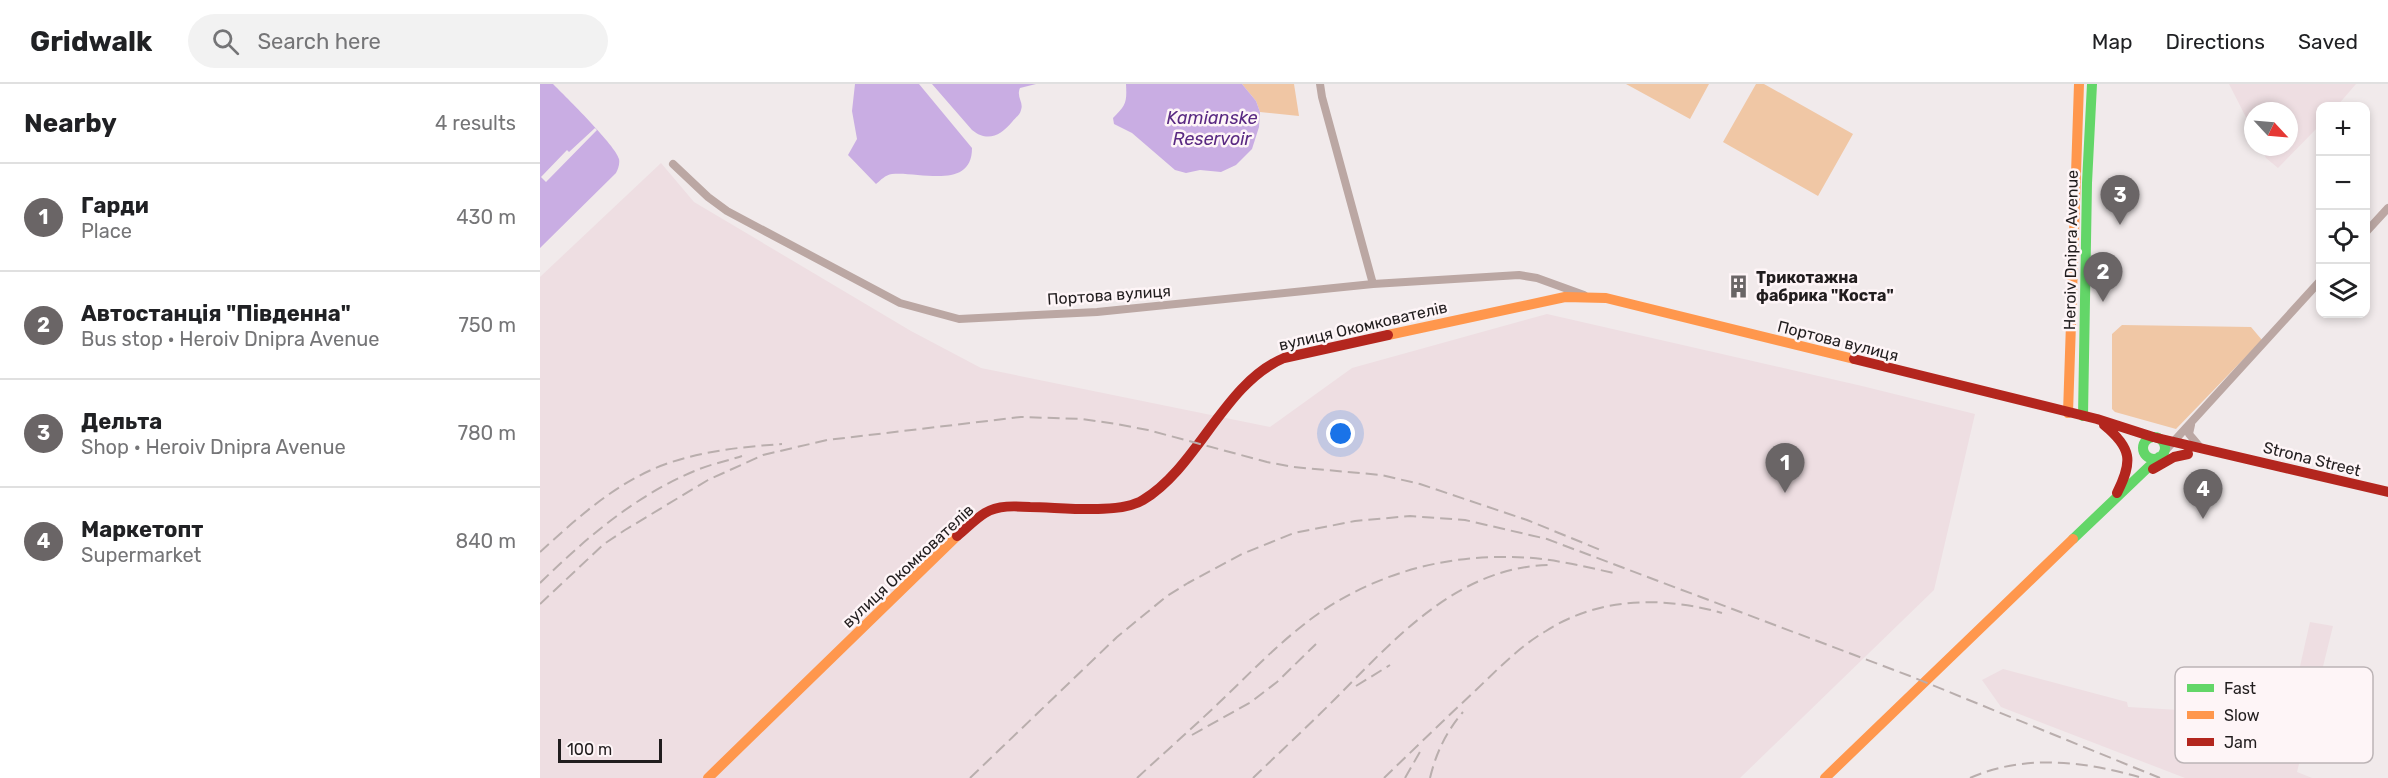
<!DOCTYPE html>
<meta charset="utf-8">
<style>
body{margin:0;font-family:Rubik,sans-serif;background:#f2f2f2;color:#202124}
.controls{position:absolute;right:18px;top:18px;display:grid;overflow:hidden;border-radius:12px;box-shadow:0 3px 9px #0003}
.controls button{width:54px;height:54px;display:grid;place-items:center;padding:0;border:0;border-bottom:2px solid #e0e0e0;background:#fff;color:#202124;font:30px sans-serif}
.compass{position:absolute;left:1704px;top:18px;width:54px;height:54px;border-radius:50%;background:#fff;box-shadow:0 3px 9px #0003;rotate:116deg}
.scale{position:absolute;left:18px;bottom:15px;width:104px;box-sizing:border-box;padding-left:6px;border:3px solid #211d1e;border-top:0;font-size:16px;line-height:21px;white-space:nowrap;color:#211d1e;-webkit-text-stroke:4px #fef5f7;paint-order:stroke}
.you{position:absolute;left:801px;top:350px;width:21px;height:21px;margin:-15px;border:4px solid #fff;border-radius:50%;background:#1a73e8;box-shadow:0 0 0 9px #1a73e833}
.badge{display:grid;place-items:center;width:39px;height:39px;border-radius:50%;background:#6a6566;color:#fff;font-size:20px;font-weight:700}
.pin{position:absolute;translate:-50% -50px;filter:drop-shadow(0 2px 3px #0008)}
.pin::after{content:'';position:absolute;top:32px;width:21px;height:18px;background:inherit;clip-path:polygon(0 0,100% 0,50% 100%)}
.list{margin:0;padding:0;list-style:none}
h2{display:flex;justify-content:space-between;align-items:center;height:78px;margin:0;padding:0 24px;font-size:26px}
h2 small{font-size:20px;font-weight:400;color:#757577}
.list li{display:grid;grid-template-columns:39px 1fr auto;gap:18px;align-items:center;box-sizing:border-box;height:108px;padding:0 24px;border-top:2px solid #e0e0e0}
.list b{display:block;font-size:22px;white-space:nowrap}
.list p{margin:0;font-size:20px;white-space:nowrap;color:#757577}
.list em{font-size:20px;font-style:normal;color:#757577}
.icon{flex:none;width:33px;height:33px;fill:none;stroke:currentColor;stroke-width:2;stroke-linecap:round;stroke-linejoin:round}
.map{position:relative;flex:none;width:1848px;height:694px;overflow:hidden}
header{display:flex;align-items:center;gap:36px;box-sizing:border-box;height:84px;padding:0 30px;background:#fff;border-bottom:2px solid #e0e0e0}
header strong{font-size:28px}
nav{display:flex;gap:33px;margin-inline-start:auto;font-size:21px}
.search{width:420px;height:54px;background:#f2f2f2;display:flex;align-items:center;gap:15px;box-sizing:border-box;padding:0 21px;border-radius:33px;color:#757577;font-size:22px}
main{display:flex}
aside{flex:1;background:#fff}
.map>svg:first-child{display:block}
.built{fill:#eedee2}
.green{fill:#f0c7a5}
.forest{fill:#f0c6a4}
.water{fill:#c9ade3}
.pier{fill:#f1eaeb}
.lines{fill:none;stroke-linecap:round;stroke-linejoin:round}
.street{stroke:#bba7a3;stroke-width:8}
.fast{stroke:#63d668;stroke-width:10}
.slow{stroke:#ff974d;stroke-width:10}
.jam{stroke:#b3261e;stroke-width:10}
.rail{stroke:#b9aead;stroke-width:2;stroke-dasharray:12 6;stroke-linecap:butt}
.labels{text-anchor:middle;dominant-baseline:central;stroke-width:5;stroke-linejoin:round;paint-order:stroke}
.street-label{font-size:16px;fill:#211d1e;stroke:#fef5f7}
.poi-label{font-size:16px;font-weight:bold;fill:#211d1e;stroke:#fef5f7;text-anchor:start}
.water-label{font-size:18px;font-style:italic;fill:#592982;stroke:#fef5f7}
.key{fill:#fef5f7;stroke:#bcb4b6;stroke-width:1.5}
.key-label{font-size:16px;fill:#211d1e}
</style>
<header>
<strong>Gridwalk</strong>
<div class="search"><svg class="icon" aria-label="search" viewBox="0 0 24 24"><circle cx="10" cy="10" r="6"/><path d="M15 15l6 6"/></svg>Search here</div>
<nav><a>Map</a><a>Directions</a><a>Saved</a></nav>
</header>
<main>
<aside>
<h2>Nearby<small>4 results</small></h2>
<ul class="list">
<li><span class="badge">1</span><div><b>Гарди</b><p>Place</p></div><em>430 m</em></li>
<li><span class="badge">2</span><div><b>Автостанція &quot;Південна&quot;</b><p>Bus stop · Heroiv Dnipra Avenue</p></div><em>750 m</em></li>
<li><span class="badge">3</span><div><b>Дельта</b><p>Shop · Heroiv Dnipra Avenue</p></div><em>780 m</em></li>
<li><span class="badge">4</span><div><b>Маркетопт</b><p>Supermarket</p></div><em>840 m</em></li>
</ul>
</aside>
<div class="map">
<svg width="1848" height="694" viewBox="0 0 1848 694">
<rect width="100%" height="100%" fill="#f1eaeb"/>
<path class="built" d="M 1689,0 L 1816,0 L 1797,22 L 1780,22 L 1780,41 L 1738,84 L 1726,74 L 1721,63 L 1749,63 L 1749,27 L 1713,27 L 1713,47 Z
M 121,79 L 154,118 L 371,247 L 441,284 L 730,343 L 812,284 L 1007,230 L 1322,302 L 1435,330 L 1394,506 L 1200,694 L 0,694 L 0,193 Z
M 1770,538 L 1793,542 L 1757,688 L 1772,694 L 1645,694 L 1461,623 L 1442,596 L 1463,585 L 1587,618 L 1588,623 L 1639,626 L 1732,655 L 1739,653 L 1756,600 Z"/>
<path class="green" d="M 1086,0 L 1169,0 L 1150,35 Z
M 1216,0 L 1224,0 L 1313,50 L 1278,112 L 1183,58 Z
M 1582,241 L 1711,243 L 1722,256 L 1636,345 L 1575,328 L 1572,325 L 1572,250 Z"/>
<path class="forest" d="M 702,0 L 754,0 L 759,32 L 720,28 L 716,17 Z"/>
<path class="water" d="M 0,0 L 13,0 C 25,12 77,63 79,75 C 80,80 78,85 76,89 L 0,164 Z
M 315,0 L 379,0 L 432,64 C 432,107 379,87 352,90 C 345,91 341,96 336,100 L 308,71 L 317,55 L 312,27 Z
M 392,0 L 496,0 L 480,4 C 476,13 484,18 481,26 C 480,31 475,34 472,38 C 461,51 448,59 432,46 Z
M 586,0 L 702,0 L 716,17 L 720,28 L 719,43 L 712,65 L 696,81 L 681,88 L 660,86 L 646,89 L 635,86 L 592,49 L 574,40 L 573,34 C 586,21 587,19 586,0 Z"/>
<path class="pier" d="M 55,44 L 57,46 L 6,98 L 1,93 L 27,66 L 29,68 Z"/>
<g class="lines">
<path class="street" d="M 780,0 L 782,13 L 833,200
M 133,80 L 168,113 L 187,127 L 360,219 L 419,235 L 557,228 L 833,200 L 979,191 L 997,194 L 1044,211
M 1826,148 L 1848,124
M 1651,341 L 1649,350 L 1660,363
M 1624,368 L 1780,197"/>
<path class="fast" d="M 1543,332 L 1547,99 L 1552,0
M1603 364a11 11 0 1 1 22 0a11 11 0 1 1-22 0Z
M 1533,455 L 1619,373"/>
<path class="slow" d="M 848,251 L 1025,213 L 1066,214 L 1314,275
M 1528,329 L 1539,0
M 168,694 L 417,452
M 1285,694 L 1533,455"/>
<path class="jam" d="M 1314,275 L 1557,335 L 1613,353
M 1564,341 C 1592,364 1593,377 1577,409
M 1617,354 L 1848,408
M 1613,385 L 1634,373 L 1648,370
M 417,452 C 426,445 435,435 445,429 C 458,421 475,422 490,423 C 519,423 579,431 603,416 C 658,383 684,299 744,274 L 848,251"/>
<path class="rail" d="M 0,468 C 34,437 69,405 111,386 C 151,368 199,363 242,360
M 0,499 C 47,453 96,411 157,386 C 171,380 187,377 202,372
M 0,520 L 64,460 L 85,446 L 168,396 L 223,371 L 287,356 L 481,333 L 542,335 L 576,340 L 608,346 L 727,378 L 753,383 L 841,391 L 880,400 L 987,436 L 1063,467
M 816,602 L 850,581
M 652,651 L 711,618 L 737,598 L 776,560
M 430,694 L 577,553 L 627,512 L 648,499 L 702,470 L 754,449 L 815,437 L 870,432 L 925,436 L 1007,455 L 1370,592 L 1620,694
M 597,694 C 626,667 656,641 685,613 C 710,589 734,564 762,542 C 820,495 896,471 970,473 C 1007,473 1042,482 1078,490
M 713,694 C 740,668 768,642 795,615 C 856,554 919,481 1013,481
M 844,694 C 874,665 905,635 936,606 C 958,585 980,562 1006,547 C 1059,513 1123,512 1182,529
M 865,694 L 881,666
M 890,694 C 896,669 906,648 923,628
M 1430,694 C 1484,670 1543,677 1599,693"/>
</g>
<defs>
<symbol id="building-bare" viewBox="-9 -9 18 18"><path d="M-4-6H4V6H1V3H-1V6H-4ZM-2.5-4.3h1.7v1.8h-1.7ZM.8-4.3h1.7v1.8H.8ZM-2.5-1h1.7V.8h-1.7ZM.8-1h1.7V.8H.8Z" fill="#6a6566" stroke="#fef5f7" stroke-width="2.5" paint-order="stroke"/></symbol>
</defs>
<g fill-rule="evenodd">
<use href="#building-bare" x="1182" y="186" width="33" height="33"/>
</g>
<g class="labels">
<g class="street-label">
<text transform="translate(1531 166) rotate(-89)">Heroiv Dnipra Avenue</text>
<text transform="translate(569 211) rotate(-4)">Портова вулиця</text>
<text transform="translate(823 242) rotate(-13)">вулиця Окомкователів</text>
<text transform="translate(1298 257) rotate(14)">Портова вулиця</text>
<text transform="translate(1772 375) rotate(14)">Strona Street</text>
<text transform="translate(368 482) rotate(-43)">вулиця Окомкователів</text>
</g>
<g class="poi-label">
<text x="1216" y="193">Трикотажна<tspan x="1216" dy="18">фабрика "Коста"</tspan></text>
</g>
<g class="water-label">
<text x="672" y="34">Kamianske<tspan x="672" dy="21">Reservoir</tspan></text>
</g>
</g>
<rect x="1635" y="583" width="198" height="96" rx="9" class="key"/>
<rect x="1647" y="600" width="27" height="8" fill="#63d668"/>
<rect x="1647" y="627" width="27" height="8" fill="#ff974d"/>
<rect x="1647" y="654" width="27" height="8" fill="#b3261e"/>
<g class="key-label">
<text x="1684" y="610">Fast</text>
<text x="1684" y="637">Slow</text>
<text x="1684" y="664">Jam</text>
</g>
</svg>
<div class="controls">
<button>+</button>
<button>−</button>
<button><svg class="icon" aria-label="locate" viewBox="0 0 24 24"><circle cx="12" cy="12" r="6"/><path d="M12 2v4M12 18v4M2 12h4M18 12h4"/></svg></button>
<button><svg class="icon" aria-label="layers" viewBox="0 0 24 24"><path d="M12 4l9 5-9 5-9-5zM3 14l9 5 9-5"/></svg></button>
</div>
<svg class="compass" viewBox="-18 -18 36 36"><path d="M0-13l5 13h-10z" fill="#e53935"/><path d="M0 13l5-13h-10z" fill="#757577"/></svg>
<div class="scale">100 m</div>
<div class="you"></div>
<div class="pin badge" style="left:1245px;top:409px">1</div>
<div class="pin badge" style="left:1563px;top:218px">2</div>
<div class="pin badge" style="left:1580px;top:141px">3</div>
<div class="pin badge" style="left:1663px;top:435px">4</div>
</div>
</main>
